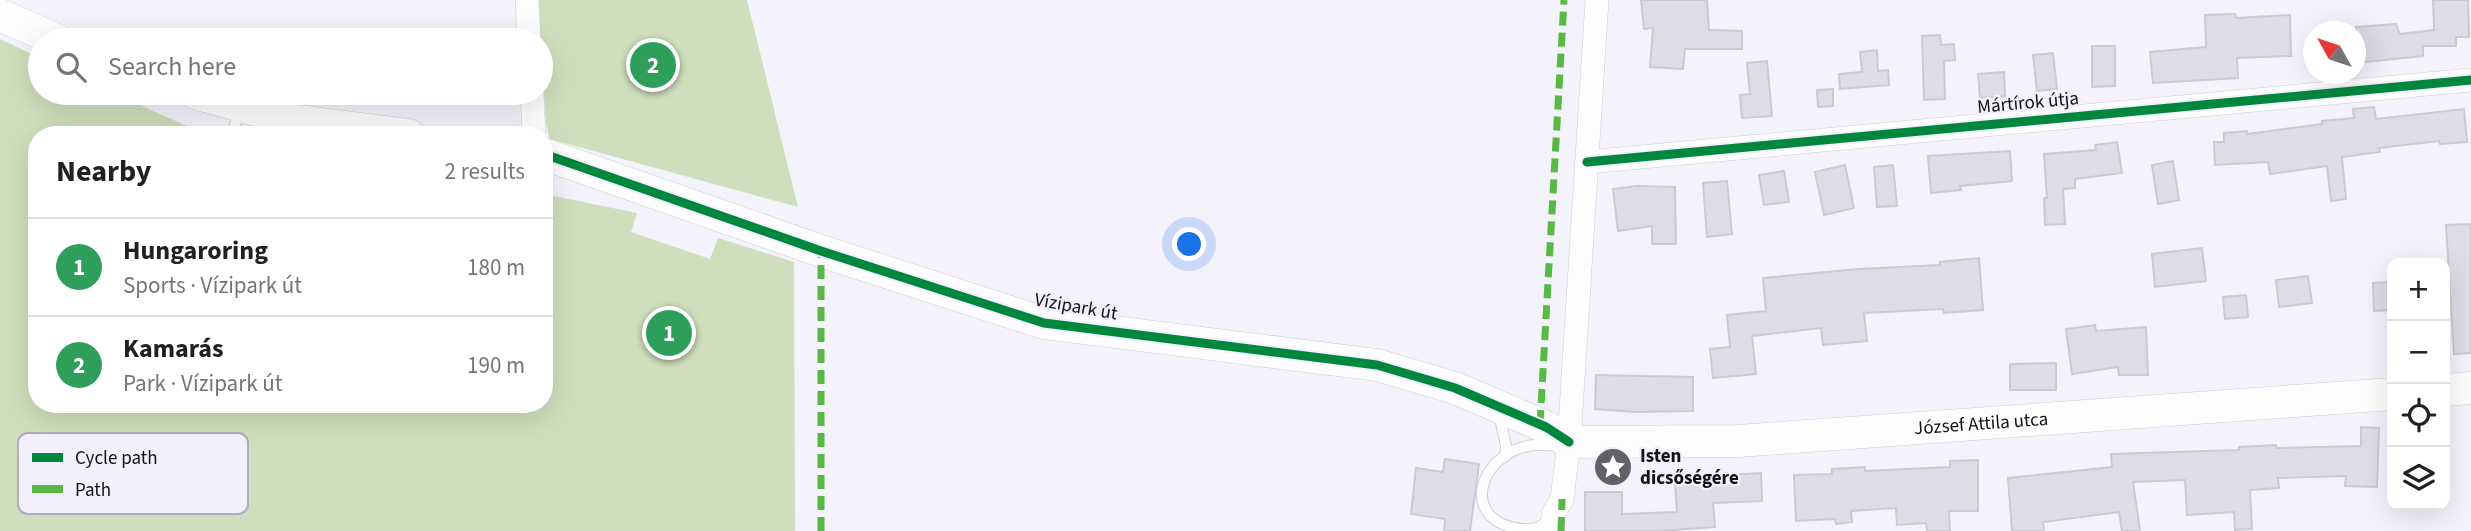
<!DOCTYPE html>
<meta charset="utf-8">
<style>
body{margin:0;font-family:"Source Sans 3",sans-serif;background:#f6f6f6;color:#202124}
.controls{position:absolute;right:21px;bottom:21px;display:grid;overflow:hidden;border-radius:14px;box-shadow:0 7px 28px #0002}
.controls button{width:63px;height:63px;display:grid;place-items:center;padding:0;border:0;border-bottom:2px solid #e0e0e0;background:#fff;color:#202124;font:35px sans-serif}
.compass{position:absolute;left:2303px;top:21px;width:63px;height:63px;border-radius:50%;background:#fff;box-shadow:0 7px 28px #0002;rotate:310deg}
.you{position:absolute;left:1190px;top:245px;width:24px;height:24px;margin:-18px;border:5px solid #fff;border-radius:50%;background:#1a73e8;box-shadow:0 0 0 10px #1a73e833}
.badge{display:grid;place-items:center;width:46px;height:46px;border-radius:50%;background:#b45309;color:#fff;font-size:23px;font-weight:700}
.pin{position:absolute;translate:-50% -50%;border:4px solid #fff;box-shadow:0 2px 7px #0006}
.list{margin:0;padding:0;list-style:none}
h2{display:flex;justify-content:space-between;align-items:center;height:91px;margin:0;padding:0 28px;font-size:30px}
h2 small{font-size:23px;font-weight:400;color:#757577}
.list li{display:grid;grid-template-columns:46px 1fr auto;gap:21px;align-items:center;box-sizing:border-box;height:98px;padding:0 28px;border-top:2px solid #e0e0e0}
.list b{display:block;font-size:26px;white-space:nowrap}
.list p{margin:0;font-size:23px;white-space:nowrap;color:#757577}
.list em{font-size:23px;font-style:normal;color:#757577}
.icon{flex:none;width:38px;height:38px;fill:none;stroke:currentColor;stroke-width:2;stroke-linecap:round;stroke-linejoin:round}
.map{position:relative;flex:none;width:2471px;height:531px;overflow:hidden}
.search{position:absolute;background:#fff;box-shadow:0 7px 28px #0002;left:28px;top:28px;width:525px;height:77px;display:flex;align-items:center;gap:18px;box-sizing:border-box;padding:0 24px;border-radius:38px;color:#757577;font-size:26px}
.panel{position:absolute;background:#fff;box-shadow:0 7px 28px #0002;left:28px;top:126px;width:525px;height:287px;border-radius:28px}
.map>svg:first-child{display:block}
.green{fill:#cfdebc}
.building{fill:#dfdbe7;stroke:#cccad1;stroke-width:2}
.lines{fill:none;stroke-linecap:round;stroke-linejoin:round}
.lane-casing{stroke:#cfced4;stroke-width:12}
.street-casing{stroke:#cfced4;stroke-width:24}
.secondary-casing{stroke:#cfced4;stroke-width:33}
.lane{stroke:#fdfdfe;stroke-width:10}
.street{stroke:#fdfdfe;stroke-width:23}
.secondary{stroke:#fdfdfe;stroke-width:32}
.quiet{stroke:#58b947;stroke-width:7;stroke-dasharray:14 7;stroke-linecap:butt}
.cycleway-casing{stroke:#f3effe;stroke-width:13}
.cycleway{stroke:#00873e;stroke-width:9}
.labels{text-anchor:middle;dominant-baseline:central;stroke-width:5;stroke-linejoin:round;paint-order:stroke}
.street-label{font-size:19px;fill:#131117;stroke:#f3effe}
.poi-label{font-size:19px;font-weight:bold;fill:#131117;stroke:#f3effe;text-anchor:start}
.key{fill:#f3effe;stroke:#b0acb9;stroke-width:2}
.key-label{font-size:19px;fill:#131117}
</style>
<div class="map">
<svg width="2471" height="531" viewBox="0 0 2471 531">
<rect width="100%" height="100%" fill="#f4f2fa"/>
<path class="green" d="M 538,0 L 747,0 L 798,207 L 550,139 L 546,123 Z
M 0,39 L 40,58 L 40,93 L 113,93 L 187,126 L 185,135 L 37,135 L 37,404 L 544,404 L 544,194 L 637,213 L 631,232 L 710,259 L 718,238 L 794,262 L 795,531 L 0,531 Z"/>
<path class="building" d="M 1641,0 L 1707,0 L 1709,30 L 1742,31 L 1742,49 L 1685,49 L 1683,69 L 1650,67 L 1653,28 L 1644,29 Z
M 2433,0 L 2468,0 L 2469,37 L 2456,37 L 2456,46 L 2423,46 L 2423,56 L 2356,63 L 2356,27 L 2396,24 L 2400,34 L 2434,30 Z
M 2235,14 L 2236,18 L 2290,15 L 2291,56 L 2237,58 L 2238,78 L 2153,83 L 2150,52 L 2206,47 L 2205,15 Z
M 1940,35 L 1941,45 L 1954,44 L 1955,60 L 1944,61 L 1945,99 L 1924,100 L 1922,36 Z
M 2092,46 L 2115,46 L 2115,86 L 2092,87 Z
M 1877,50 L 1878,71 L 1888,70 L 1889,85 L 1840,89 L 1839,74 L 1862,72 L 1860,52 Z
M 2053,53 L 2057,89 L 2037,91 L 2033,55 Z
M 1767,61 L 1772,116 L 1742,118 L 1740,95 L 1750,94 L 1747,63 Z
M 2004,72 L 2005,96 L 1980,98 L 1978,74 Z
M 1833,89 L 1833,106 L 1818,107 L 1817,90 Z
M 2374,107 L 2376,119 L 2464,109 L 2467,142 L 2440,144 L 2439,141 L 2379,148 L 2380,152 L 2342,157 L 2346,199 L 2331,201 L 2327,166 L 2270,174 L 2268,162 L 2215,165 L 2214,142 L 2224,142 L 2224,133 L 2247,131 L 2247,134 L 2322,124 L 2322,121 L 2354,118 L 2353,109 Z
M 2117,142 L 2122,173 L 2075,179 L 2075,188 L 2063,189 L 2065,224 L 2045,225 L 2044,198 L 2047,198 L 2044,154 L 2096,150 L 2095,145 Z
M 2010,151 L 2012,181 L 1960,186 L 1961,190 L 1931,193 L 1928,156 Z
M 2173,161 L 2179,200 L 2158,204 L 2152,165 Z
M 1845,165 L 1854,208 L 1824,215 L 1815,172 Z
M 1893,165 L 1897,206 L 1877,207 L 1874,167 Z
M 1784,171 L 1789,202 L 1764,205 L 1759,175 Z
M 1727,181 L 1732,234 L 1707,237 L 1703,183 Z
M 1637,186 L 1675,187 L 1676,244 L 1652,244 L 1652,226 L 1618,231 L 1613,189 Z
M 2471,224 L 2471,353 L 2454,354 L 2446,225 Z
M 2202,248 L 2206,281 L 2155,287 L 2152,254 Z
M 1979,258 L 1983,310 L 1944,313 L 1943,309 L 1864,313 L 1867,341 L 1823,345 L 1821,328 L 1752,336 L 1756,374 L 1713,378 L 1710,349 L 1730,347 L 1727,315 L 1766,311 L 1763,278 L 1859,269 L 1940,265 L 1940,262 Z
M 2308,276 L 2312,303 L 2279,307 L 2276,280 Z
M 2392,282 L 2392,310 L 2374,311 L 2373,283 Z
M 2246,295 L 2248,317 L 2225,319 L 2223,297 Z
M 2095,325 L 2096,331 L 2146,327 L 2148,375 L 2119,375 L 2118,367 L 2072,374 L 2066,329 Z
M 2056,363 L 2056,390 L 2010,390 L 2010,364 Z
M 1596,375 L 1693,377 L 1693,411 L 1636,412 L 1595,409 Z
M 2361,427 L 2379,428 L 2377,487 L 2345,486 L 2346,476 L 2278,478 L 2279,488 L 2250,490 L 2252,529 L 2235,530 L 2234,512 L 2187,515 L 2185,480 L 2133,482 L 2140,531 L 2122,531 L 2119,512 L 2043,522 L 2044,531 L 2012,531 L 2008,478 L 2112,467 L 2111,454 L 2239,450 L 2239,447 L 2276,445 L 2277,448 L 2361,446 Z
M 1445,459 L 1479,464 L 1470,531 L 1444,531 L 1445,519 L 1411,514 L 1416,468 L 1443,472 Z
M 1978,460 L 1978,511 L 1949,511 L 1950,531 L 1927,531 L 1926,523 L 1897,525 L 1896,508 L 1851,511 L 1852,522 L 1836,524 L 1835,519 L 1796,521 L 1794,475 L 1832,474 L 1832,469 L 1865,467 L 1865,471 L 1950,467 L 1950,461 Z
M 1761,473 L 1762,501 L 1713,503 L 1715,527 L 1659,531 L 1585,531 L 1585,492 L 1622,492 L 1622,514 L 1677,512 L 1675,483 L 1727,480 L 1727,475 Z"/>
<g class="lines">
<defs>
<path id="lane" d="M 233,135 L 239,107
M 1499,413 L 1506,446 L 1505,457
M 1551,516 C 1542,527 1537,530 1523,529 C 1458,523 1477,453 1533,445 C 1541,444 1551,446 1560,446"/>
<path id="street" d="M 527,0 L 529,40
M 532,93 L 534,135
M 1587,162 L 2471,80
M 1553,531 L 1553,514 L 1562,499 L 1569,442 L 1597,0"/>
<g id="secondary">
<path d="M 0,15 L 57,40"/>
<path d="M 195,93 L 291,120 L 409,135"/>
<path id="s1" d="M 544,154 L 821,251 L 1044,323 L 1377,365 L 1455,388 L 1546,427 L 1569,442 L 1738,441 L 2392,394"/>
<path d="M 2445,390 L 2471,388"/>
</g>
</defs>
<use href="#lane" class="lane-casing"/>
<use href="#street" class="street-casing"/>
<use href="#secondary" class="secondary-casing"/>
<use href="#lane" class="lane"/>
<use href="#street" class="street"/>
<use href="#secondary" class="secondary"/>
<path class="quiet" d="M 1540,424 L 1564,0
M 821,531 L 821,251
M 1561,531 L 1562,499"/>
<defs>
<path id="cycleway" d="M 544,154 L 821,251 L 1044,323 L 1377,365 L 1455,388 L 1546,427 L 1569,442
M 1587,162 L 2471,80"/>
</defs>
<use href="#cycleway" class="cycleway-casing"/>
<use href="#cycleway" class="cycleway"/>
</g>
<defs>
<symbol id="sight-disc" viewBox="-11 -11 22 22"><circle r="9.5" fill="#626066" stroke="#f3effe"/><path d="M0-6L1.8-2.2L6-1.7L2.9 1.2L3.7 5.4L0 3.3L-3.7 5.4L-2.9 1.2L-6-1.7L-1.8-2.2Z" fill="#fff"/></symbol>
</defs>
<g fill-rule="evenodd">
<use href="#sight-disc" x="1591" y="445" width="44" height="44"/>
</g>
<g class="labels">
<g class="street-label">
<text transform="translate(2028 103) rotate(-5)">Mártírok útja</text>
<text transform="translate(1076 307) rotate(10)">Vízipark út</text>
<text stroke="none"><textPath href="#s1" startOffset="1484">József Attila utca</textPath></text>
</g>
<g class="poi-label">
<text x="1640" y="456">Isten<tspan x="1640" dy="22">dicsőségére</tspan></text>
</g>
</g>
<rect x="18" y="433" width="230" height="81" rx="10" class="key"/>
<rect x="32" y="453" width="31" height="9" fill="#00873e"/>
<rect x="32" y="485" width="31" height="8" fill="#58b947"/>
<g class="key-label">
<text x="75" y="464">Cycle path</text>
<text x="75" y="496">Path</text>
</g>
</svg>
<div class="controls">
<button>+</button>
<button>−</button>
<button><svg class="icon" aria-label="locate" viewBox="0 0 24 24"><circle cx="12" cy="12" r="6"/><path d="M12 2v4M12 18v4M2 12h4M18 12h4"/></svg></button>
<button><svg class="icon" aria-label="layers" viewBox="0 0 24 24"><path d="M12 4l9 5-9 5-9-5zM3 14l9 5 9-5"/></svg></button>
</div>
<svg class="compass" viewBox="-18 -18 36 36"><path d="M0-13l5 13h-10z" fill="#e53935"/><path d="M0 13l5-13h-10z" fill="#757577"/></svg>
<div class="you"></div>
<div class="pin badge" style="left:669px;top:333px;background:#2e9e5b">1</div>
<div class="pin badge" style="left:653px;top:65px;background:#2e9e5b">2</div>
<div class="search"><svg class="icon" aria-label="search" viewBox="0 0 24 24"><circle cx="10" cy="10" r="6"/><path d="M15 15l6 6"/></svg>Search here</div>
<section class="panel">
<h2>Nearby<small>2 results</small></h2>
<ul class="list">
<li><span class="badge" style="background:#2e9e5b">1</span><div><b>Hungaroring</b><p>Sports · Vízipark út</p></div><em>180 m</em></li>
<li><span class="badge" style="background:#2e9e5b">2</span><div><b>Kamarás</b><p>Park · Vízipark út</p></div><em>190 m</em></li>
</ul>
</section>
</div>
